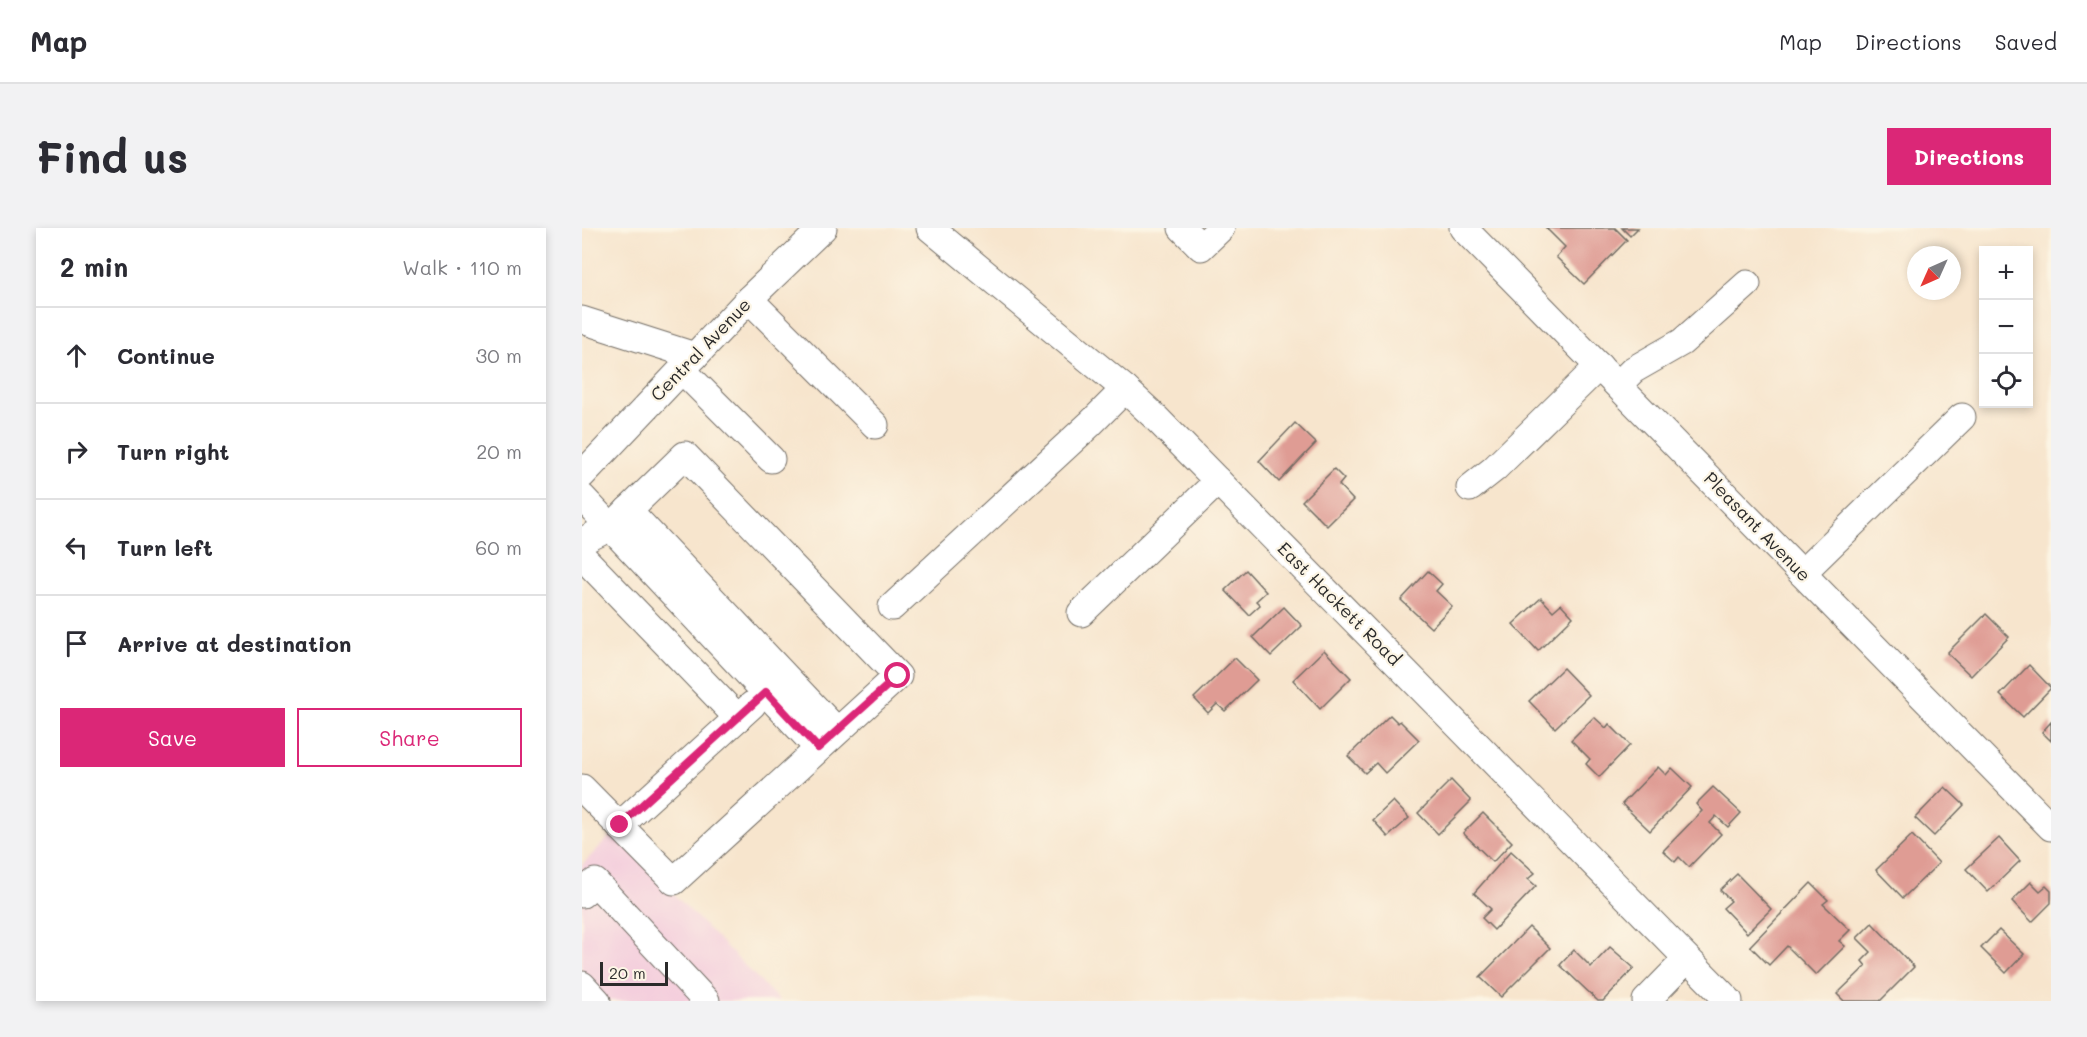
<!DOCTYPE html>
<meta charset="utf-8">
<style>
:root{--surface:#fff;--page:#f2f2f3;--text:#2b2b33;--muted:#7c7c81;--line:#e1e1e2;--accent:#db2777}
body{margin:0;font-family:Mali,sans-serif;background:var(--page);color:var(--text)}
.controls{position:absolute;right:18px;top:18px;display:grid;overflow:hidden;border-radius:0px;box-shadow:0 3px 9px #0003}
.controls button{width:54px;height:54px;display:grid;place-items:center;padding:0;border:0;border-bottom:2px solid var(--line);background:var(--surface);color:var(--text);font:30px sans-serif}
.compass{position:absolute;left:1325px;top:18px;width:54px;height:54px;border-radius:50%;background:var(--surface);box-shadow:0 3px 9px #0003;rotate:225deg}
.scale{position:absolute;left:18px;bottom:15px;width:68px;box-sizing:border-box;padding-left:6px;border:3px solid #2b2b2b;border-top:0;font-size:16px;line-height:21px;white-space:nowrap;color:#2b2b2b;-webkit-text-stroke:4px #fcf5e5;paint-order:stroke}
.stop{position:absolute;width:18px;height:18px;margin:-14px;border:4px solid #db2777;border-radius:50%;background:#fff}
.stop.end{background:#db2777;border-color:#fff;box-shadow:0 2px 6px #0008}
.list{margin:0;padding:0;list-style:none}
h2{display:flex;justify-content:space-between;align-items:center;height:78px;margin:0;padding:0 24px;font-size:26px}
h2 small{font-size:20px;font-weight:400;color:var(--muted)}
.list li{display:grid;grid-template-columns:39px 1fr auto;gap:18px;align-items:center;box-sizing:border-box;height:96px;padding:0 24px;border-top:2px solid var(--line)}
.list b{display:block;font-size:22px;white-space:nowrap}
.list em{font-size:20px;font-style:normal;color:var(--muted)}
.actions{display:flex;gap:12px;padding:18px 24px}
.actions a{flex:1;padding:14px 0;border:2px solid var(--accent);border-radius:0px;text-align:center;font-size:21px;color:var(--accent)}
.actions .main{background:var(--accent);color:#fff}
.icon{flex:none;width:33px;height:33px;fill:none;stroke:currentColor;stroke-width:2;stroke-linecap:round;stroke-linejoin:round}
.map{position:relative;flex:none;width:1469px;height:773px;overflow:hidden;border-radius:0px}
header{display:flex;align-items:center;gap:36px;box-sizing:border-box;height:84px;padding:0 30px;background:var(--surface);border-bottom:2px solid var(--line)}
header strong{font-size:28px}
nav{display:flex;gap:33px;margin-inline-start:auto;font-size:21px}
.intro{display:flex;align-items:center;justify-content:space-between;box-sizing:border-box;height:144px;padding:0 36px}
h1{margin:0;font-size:42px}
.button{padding:15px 27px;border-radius:0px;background:var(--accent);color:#fff;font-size:21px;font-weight:700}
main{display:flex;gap:36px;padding:0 36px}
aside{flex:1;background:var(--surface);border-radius:0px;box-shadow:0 3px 9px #0003}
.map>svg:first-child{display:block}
.built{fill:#f4cfdd}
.building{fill:#df9c94}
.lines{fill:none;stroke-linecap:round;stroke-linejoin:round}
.minor-casing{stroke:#726c64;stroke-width:29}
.minor{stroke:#fff;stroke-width:27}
.route{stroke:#db2777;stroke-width:8}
.labels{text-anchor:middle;stroke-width:4.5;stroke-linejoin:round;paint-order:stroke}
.street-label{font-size:18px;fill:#2b2b2b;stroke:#fcf5e5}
</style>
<header>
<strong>Map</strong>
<nav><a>Map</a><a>Directions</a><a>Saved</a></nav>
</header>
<div class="intro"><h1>Find us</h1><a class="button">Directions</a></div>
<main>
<aside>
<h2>2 min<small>Walk · 110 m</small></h2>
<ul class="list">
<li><svg class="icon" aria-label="ahead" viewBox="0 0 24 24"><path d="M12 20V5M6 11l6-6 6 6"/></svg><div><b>Continue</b></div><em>30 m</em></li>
<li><svg class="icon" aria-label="right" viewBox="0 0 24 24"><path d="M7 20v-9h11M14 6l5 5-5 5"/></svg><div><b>Turn right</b></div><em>20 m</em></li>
<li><svg class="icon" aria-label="left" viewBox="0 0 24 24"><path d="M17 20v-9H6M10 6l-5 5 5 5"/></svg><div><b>Turn left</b></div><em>60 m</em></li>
<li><svg class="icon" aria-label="arrive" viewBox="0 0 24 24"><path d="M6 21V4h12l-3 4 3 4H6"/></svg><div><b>Arrive at destination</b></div></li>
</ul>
<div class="actions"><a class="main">Save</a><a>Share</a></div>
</aside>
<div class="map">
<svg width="1469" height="773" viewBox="0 0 1469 773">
<rect width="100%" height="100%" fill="#fcf5e5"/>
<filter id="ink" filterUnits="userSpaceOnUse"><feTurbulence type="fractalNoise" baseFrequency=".0167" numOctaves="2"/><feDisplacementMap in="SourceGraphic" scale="12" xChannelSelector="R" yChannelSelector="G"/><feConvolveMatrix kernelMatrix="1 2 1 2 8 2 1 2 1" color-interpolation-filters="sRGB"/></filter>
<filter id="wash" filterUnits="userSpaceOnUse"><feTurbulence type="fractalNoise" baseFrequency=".008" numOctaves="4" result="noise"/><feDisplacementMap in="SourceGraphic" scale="24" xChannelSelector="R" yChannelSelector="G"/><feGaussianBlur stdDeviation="1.35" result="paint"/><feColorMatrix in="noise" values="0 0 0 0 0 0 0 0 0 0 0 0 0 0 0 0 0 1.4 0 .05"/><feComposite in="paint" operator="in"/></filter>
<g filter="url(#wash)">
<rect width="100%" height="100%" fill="#f7e5cd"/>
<polygon class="built" points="31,605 198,773 0,773 0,637"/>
<g id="blocks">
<g class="building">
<polygon points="964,0 1033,0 1045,12 1002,56 974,29 983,19"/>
<polygon points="1040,0 1056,0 1048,8"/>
<polygon points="713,195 734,215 697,254 677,233"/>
<polygon points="752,241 762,251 757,257 771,272 745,298 720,273"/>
<polygon points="664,342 684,364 674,373 678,377 667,387 643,362"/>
<polygon points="846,343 860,356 854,363 870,378 849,400 819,372"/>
<polygon points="959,370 971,383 979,376 991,389 956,423 931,396"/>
<polygon points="702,379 720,398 689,428 671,409"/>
<polygon points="1404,386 1427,409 1389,448 1365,425"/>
<polygon points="742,422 769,450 738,481 711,452"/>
<polygon points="653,430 675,452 643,483 635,476 626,485 612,470"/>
<polygon points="1447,437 1469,460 1441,489 1418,467"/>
<polygon points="981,440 1007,467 973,500 947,473"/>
<polygon points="808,487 816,495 818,493 837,512 803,545 794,535 783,545 766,528"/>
<polygon points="1012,489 1024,500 1027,496 1048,517 1017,549 1004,536 1008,531 989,512"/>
<polygon points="1469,494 1469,513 1460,504"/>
<polygon points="1076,539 1084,547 1090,540 1110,559 1068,603 1040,576"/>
<polygon points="869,552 889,573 856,606 836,585"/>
<polygon points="1131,559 1159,585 1146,599 1134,588 1128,595 1139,606 1107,639 1097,629 1093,634 1081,623 1120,583 1114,576"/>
<polygon points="1363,559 1382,577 1352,608 1333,590"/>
<polygon points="811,573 827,590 806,609 791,592"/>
<polygon points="901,585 930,614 911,634 881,605"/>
<polygon points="1330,607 1357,635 1321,670 1294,642"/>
<polygon points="1417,610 1438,633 1406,664 1384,641"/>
<polygon points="929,623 953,645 946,651 954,658 912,702 900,690 909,681 892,665"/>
<polygon points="1155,646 1189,681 1165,705 1141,680 1149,673 1138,662"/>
<polygon points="1449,654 1458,663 1464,658 1469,663 1469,675 1450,694 1430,673"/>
<polygon points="1229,655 1246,672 1241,676 1268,702 1257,713 1263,718 1234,747 1205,718 1187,737 1168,718"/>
<polygon points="1290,695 1332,739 1298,773 1262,773 1255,766 1284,738 1280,733 1289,724 1275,710"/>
<polygon points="947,699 968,720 919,769 898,749"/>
<polygon points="1417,702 1442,726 1424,745 1399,720"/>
<polygon points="1028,719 1052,740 1021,773 1016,773 978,737 992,722 1009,739"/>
</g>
</g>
</g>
<g filter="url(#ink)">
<use href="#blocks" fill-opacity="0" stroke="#726c64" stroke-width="1.5"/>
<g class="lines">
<defs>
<g id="minor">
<polyline points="348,0 543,161 571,187 1147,773"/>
<polyline points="600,0 619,19 639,0"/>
<polyline points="881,0 1469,599"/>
<polyline points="167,71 293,197"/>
<polyline points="0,92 113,128"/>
<polyline points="100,142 189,231"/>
<polyline points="1036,157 1051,142 1100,114 1165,56"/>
<polyline points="0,247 167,71 241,0"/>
<polyline points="888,260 912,241 1017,138"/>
<polyline points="0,269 236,520"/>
<polyline points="46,282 255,503"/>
<polyline points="0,313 29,299 103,227 316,448 92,653 0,560"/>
<polyline points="0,328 156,490"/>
<polyline points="1220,345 1380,189"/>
<polyline points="310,379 508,196 543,161"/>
<polyline points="499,385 636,253"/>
<polyline points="37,598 170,477"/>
<polyline points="0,666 13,654 124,773"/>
<polyline points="0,757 15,773"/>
<polyline points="1064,773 1105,731"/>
</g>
</defs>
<use href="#minor" class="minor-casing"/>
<use href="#minor" class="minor"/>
</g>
</g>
<g class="lines" filter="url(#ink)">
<polyline class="route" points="38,597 184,464 236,520 316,448"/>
</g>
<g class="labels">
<g class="street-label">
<text transform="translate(119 122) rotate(-46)" y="6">Central Avenue</text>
<text transform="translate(1175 299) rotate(46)" y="6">Pleasant Avenue</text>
<text transform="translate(757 376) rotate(45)" y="6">East Hackett Road</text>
</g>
</g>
</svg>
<div class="controls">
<button>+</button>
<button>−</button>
<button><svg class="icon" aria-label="locate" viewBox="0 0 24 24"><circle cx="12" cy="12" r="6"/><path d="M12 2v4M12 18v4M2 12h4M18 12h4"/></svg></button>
</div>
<svg class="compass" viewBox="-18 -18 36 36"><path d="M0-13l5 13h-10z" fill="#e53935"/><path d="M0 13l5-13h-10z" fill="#7c7c81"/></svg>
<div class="scale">20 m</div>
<div class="stop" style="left:316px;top:448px"></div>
<div class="stop end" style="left:38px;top:597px"></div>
</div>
</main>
